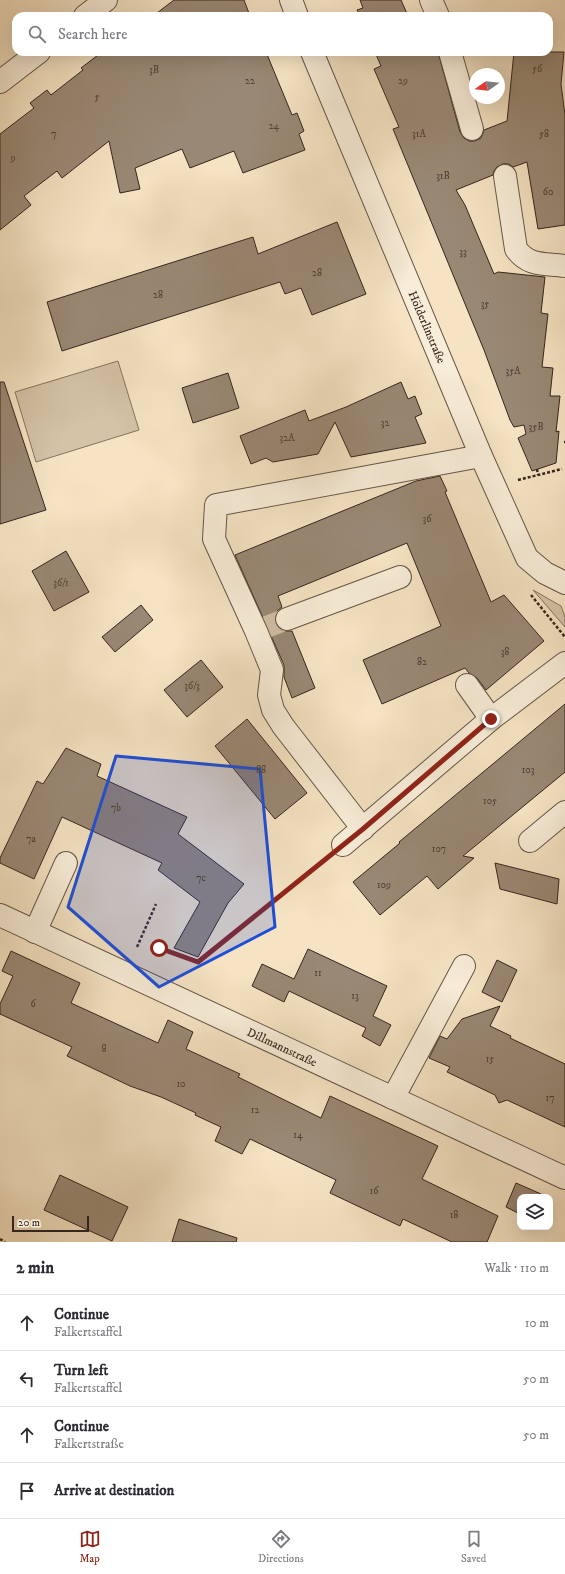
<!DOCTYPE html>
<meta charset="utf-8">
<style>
:root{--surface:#fff;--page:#f2f2f3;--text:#2b2b33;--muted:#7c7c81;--line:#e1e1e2;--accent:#8f2418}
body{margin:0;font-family:"IM FELL DW Pica",serif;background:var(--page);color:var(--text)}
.controls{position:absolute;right:12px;bottom:12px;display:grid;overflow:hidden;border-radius:8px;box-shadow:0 4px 16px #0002}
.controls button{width:36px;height:36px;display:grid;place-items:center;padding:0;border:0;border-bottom:1px solid var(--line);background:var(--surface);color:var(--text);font:20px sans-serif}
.compass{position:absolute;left:469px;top:68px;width:36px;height:36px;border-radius:50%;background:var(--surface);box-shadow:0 4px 16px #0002;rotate:256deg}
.scale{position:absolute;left:12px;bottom:10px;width:77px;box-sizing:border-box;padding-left:4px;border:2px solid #35261e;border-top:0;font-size:11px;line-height:14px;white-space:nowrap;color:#35261e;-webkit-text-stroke:3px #f8edd8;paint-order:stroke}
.stop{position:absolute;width:12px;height:12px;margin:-9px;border:3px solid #8f2418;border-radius:50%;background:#fff}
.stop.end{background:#8f2418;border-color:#fff;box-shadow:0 1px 4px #0008}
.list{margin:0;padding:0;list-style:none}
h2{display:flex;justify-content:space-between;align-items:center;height:52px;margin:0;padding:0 16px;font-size:17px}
h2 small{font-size:13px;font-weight:400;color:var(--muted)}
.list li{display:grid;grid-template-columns:26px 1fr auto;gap:12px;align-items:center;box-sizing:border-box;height:56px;padding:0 16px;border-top:1px solid var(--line)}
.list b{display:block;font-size:15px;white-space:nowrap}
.list p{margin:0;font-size:13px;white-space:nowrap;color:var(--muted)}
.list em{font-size:13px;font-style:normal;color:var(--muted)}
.icon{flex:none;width:22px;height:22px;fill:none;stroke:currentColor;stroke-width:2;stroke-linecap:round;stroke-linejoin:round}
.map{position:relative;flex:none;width:565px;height:1242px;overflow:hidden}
.search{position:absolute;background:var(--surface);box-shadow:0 4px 16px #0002;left:12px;right:12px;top:12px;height:44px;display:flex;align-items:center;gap:10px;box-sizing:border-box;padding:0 14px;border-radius:12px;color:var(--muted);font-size:15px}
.sheet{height:276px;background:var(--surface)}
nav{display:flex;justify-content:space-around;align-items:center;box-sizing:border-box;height:56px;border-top:1px solid var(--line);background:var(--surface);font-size:11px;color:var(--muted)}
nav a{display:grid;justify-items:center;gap:2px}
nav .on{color:var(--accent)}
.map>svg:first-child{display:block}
.green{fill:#d4c3a7;stroke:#847462}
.building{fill:#998874;stroke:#35261e}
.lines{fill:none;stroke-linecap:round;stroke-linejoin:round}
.minor-tunnel{stroke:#cfbda2;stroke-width:22;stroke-dasharray:22 11;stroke-linecap:butt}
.minor-casing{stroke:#655547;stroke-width:24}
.path{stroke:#35261e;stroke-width:2.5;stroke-dasharray:3 2;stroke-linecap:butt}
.minor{stroke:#f8edd8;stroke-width:22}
.route{stroke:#8f2418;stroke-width:5}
.marked{fill:#1d4ed8;fill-opacity:0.2;stroke:#1d4ed8;stroke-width:3;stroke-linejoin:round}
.labels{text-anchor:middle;stroke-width:4;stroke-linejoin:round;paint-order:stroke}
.number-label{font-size:10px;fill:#4e3e34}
.street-label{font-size:12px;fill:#35261e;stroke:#f8edd8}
</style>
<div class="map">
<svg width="565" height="1242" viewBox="0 0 565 1242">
<rect width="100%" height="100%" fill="#f5e3c3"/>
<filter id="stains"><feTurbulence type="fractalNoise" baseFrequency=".005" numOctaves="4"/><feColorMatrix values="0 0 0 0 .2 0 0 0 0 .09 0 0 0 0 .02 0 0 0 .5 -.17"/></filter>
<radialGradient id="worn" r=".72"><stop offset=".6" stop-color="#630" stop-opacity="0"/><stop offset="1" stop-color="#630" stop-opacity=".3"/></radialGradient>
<g class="green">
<polygon points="118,361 139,430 36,462 15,392"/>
<polygon points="533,590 561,606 565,617 565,627"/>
</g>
<g class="building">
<polygon points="174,0 244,0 250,16 153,16"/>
<polygon points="360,0 401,0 408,16 360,16 357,10 363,8"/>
<polygon points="102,52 266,52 292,115 297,113 304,131 299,134 305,150 243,173 234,151 190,168 182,149 135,168 140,189 120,193 109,141 62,178 57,171 24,196 31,205 0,230 0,134 34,108 30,103 47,90 51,95 83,70 81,68"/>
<polygon points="375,52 438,52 460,132 464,138 469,141 475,141 481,138 484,130 507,121 514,52 564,52 561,84 565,115 565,225 538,229 527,162 513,167 509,164 503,164 497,167 494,171 493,175 456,190 465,205 494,274 498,272 545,277 541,313 548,314 542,367 553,368 550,396 560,396 556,432 559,431 556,463 532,471 518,438 526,434 524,425 514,427 510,420 484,350 393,129 399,127 374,69 381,66"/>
<polygon points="337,222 366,294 312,315 301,288 285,294 280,282 62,351 47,302 253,237 258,254"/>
<polygon points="228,373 239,408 193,423 182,388"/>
<polygon points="0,382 4,382 46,510 0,524"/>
<polygon points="401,382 408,399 415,396 422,414 415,417 426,443 351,457 335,422 318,454 273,462 266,458 251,464 240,436 305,410 309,421 346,407"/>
<polygon points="440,476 447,491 445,492 491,602 504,595 544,641 486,690 477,678 469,673 465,668 382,704 363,660 441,626 407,543 278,596 282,607 277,611 275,617 275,624 279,629 285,631 292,631 315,688 292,698 284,677 284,665 235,555 416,481"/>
<polygon points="66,551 89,592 54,611 32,571"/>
<polygon points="141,605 153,620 115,652 102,637"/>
<polygon points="201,660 223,687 187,717 164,690"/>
<polygon points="565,704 565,772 463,856 474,858 438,889 427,876 380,915 353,882 400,843 399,842"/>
<polygon points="247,719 307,793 275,819 215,746"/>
<polygon points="66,748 101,764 97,776 187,817 178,834 244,884 228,903 198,957 174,948 200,902 158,870 162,863 62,817 34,879 0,863 0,858 37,781 43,784"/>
<polygon points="495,863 559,879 557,904 500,889"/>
<polygon points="308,949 387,986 373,1016 391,1025 380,1046 362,1036 366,1028 289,991 284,1002 252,986 262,964 294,979"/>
<polygon points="11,951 80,983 71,1003 158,1043 168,1020 193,1032 186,1049 240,1074 238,1077 321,1118 330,1096 438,1146 422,1179 498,1216 487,1242 452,1242 403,1219 400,1226 330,1193 336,1180 250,1139 242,1154 215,1141 221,1127 195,1115 196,1113 161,1097 130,1086 67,1056 72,1047 0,1014 0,1004 13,976 2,971"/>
<polygon points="497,960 517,970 502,1002 482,992"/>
<polygon points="500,1006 490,1026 511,1036 510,1038 565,1064 565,1127 507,1100 499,1103 495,1095 447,1072 450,1067 429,1058 440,1036 447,1039 462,1019"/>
<polygon points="60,1175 128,1207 112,1241 44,1210"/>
<polygon points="516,1183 541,1194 539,1197 520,1197 520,1214 506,1207"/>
<polygon points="179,1219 237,1238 236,1242 172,1242"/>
</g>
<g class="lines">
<polyline class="minor-tunnel" points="264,628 287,619"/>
<defs>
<g id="minor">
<polyline points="291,0 297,16"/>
<polyline points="431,0 438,16"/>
<polyline points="85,16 106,0"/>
<polyline points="312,52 481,456 527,558 545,573 565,583"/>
<polyline points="450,52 472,129"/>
<polyline points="0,82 39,52"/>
<path d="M505,176L516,249C529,267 545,263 565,266"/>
<polyline points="287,619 400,577"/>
<polyline points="467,685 491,719"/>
<polyline points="363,829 283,726 273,710 269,695 272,670 256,631 214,539 216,505 481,456"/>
<polyline points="530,841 565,812"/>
<polyline points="343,845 491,719 565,663"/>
<polyline points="0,915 565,1178"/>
<polyline points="35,932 66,863"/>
<polyline points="393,1098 464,966"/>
</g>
</defs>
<use href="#minor" class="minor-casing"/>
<g class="path">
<polyline points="564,442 565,442"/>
<polyline points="537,469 538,475"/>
<polyline points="518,480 562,469"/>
<polyline points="531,595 565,637"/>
<polyline points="137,947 156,904"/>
<polyline points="157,955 159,948 197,962 325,859"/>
<polyline points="0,1239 5,1242"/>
</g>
<use href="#minor" class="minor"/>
</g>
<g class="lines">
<polyline class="route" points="159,948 198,962 363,829 491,719"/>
</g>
<path class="marked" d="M116,756L260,769L275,927L159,987L68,907Z"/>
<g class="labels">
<g class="number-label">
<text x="537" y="72">56</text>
<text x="154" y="73">3B</text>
<text x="250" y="84">22</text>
<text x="403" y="84">29</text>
<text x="97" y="100">5</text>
<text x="274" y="129">24</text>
<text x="54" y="137">7</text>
<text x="419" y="137">31A</text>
<text x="544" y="137">58</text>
<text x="13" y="161">9</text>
<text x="443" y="179">31B</text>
<text x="548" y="195">60</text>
<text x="463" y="255">33</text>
<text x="317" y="276">28</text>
<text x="158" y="298">28</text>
<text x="485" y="307">35</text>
<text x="513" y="374">35A</text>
<text x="385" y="426">32</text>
<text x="536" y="430">35B</text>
<text x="287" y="441">32A</text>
<text x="427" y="522">36</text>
<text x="61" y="586">36/1</text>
<text x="505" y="655">38</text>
<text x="422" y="665">82</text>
<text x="192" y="689">36/3</text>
<text x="261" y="773">88</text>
<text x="528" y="773">103</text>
<text x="490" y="804">105</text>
<text x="116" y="811">7b</text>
<text x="31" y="842">7a</text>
<text x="439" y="852">107</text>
<text x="201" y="881">7c</text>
<text x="384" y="888">109</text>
<text x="318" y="976">11</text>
<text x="355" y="999">13</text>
<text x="33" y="1007">6</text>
<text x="104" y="1052">8</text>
<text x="490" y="1062">15</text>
<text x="181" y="1087">10</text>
<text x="550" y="1101">17</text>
<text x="255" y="1113">12</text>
<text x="298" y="1138">14</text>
<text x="374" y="1194">16</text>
<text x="454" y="1218">18</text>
</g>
<g class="street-label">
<text transform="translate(427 327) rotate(67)" y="4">Hölderlinstraße</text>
<text transform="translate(282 1047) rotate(25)" y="4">Dillmannstraße</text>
</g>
</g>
<rect width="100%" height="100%" filter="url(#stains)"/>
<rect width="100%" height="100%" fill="url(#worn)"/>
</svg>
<div class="controls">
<button><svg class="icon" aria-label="layers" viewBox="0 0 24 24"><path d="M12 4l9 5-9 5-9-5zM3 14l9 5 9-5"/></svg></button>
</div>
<svg class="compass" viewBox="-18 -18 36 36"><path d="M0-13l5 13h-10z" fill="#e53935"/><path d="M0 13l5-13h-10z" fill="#7c7c81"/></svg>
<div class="scale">20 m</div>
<div class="stop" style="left:159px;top:948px"></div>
<div class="stop end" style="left:491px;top:719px"></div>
<div class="search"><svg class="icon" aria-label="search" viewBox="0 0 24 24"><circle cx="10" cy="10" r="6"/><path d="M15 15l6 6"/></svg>Search here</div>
</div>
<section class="sheet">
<h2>2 min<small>Walk · 110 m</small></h2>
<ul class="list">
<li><svg class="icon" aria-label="ahead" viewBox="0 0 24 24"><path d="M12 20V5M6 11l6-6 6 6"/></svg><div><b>Continue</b><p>Falkertstaffel</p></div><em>10 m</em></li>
<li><svg class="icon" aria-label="left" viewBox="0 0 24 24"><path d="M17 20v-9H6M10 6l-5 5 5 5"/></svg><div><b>Turn left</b><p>Falkertstaffel</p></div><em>50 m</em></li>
<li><svg class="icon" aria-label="ahead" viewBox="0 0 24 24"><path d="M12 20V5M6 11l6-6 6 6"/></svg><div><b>Continue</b><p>Falkertstraße</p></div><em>50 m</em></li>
<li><svg class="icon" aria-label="arrive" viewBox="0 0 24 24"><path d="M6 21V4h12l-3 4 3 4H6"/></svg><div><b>Arrive at destination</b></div></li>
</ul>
</section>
<nav>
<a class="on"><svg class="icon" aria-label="map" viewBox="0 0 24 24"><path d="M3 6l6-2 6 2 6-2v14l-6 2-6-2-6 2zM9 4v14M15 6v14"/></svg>Map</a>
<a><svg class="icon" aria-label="directions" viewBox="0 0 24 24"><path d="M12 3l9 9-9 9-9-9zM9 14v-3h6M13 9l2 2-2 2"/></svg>Directions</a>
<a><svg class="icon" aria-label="saved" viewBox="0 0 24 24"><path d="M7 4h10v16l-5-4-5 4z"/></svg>Saved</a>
</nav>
